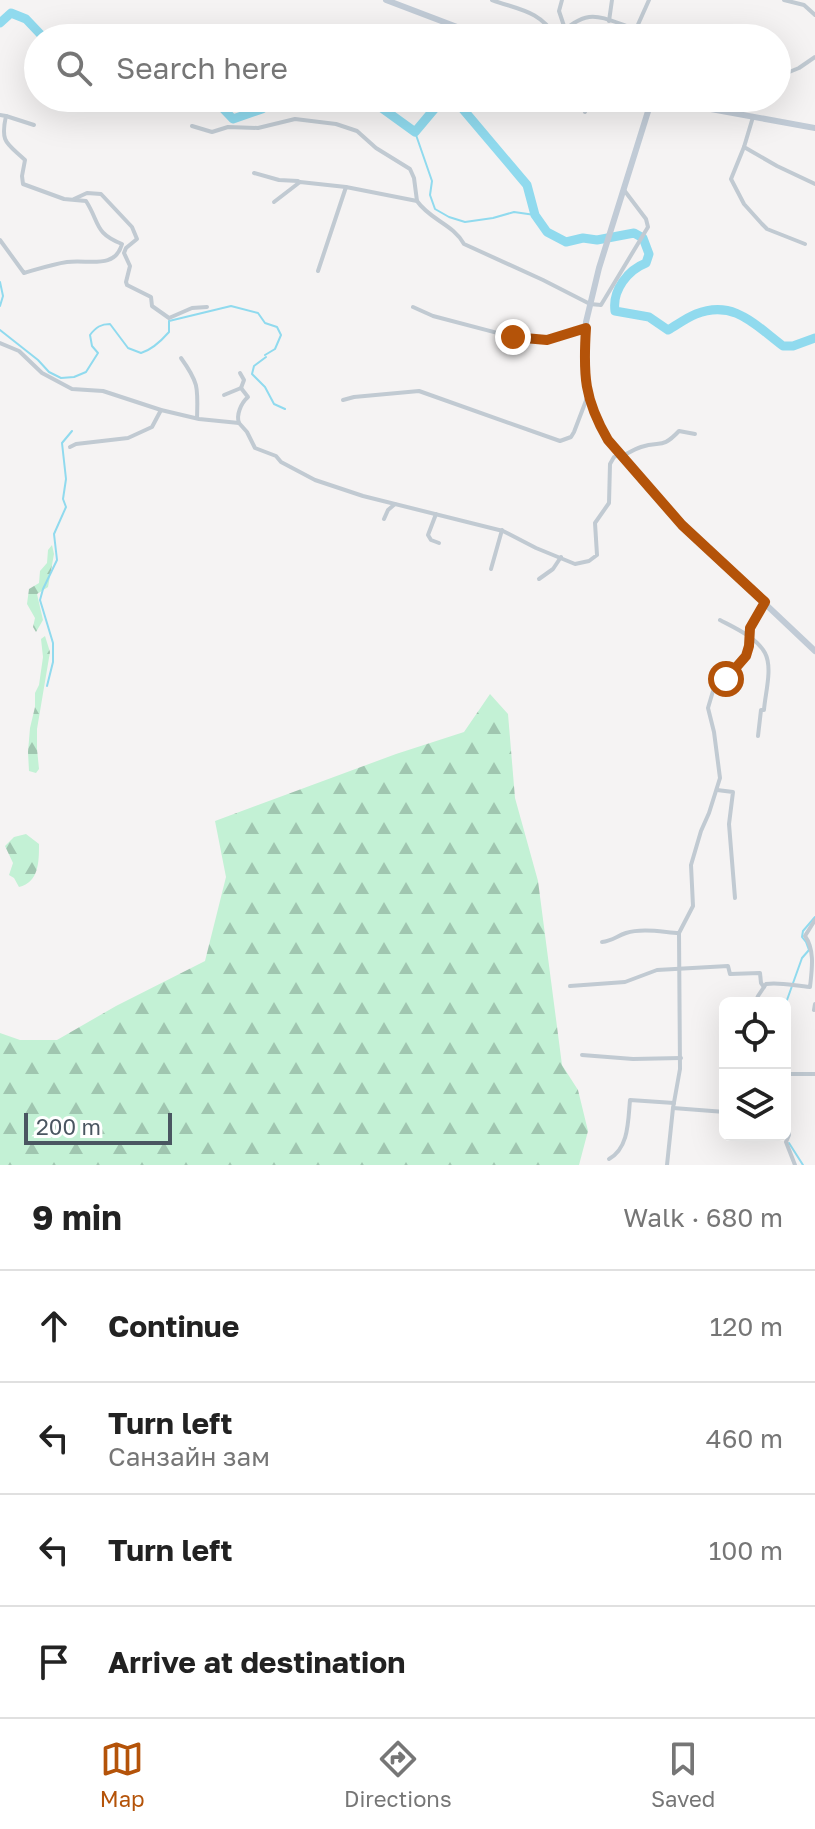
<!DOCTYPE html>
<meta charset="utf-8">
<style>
:root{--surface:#fff;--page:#f2f2f2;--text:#222;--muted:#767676;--line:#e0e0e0;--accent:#b45309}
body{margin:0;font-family:"Golos Text",sans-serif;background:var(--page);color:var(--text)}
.controls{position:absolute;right:24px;bottom:24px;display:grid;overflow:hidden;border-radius:12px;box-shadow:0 8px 32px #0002}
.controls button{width:72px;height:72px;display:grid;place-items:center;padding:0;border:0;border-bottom:2px solid var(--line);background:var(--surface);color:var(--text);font:40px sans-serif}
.scale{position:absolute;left:24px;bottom:20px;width:148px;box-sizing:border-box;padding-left:8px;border:4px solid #4a5661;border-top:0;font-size:22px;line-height:28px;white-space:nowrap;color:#4a5661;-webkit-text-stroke:6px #fff;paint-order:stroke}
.stop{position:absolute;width:24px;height:24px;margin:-18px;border:6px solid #b45309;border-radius:50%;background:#fff}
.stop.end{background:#b45309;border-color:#fff;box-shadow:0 2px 8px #0008}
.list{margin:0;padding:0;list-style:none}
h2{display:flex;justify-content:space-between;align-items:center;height:104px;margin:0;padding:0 32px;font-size:34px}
h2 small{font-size:26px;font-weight:400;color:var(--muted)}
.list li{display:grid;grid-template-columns:52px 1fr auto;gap:24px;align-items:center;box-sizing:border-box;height:112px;padding:0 32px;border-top:2px solid var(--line)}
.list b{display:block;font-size:30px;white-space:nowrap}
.list p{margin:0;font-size:26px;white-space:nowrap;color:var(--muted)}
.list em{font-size:26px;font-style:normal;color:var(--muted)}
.icon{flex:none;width:44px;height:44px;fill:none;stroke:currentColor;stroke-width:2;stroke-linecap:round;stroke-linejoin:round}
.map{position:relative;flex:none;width:815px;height:1165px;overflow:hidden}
.search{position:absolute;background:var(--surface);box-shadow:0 8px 32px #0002;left:24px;right:24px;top:24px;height:88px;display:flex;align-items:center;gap:20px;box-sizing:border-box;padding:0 28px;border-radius:44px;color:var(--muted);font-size:30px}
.sheet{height:552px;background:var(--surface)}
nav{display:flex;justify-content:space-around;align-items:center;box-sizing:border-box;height:112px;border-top:2px solid var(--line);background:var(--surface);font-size:22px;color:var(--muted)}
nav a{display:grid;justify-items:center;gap:4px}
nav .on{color:var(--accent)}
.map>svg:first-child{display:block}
.forest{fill:url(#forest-firs)}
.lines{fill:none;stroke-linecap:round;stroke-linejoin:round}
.stream{stroke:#90daee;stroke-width:2}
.river{stroke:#90daee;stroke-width:9}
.street{stroke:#c1cad2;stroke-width:4}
.secondary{stroke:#c1cbd6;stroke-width:6}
.route{stroke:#b45309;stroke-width:10}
</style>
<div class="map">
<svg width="815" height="1165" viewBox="0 0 815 1165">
<defs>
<pattern id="forest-firs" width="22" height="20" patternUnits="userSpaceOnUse" patternTransform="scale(2)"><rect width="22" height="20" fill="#c3f1d5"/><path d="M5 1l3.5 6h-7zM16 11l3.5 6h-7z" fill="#a0c6b0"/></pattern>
</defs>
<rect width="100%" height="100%" fill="#f5f3f3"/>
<g class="forest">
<polygon points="52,545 54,554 48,587 37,594 43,620 36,632 33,627 35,618 27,604 29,589 39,583 40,571 47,563 48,550"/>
<polygon points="45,636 50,652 37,729 37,749 39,769 36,773 29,771 28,752 30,728 35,707 35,693 39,685 43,657 41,639"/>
<polygon points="490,694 508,714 515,798 538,881 562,1065 578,1090 588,1131 579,1165 0,1165 0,1033 20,1040 57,1040 116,1006 205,961 226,877 215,821 396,754 464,732"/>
<path d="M26,834L39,844C39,862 39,882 19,887L14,878L9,875L13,863L5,846L14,837Z"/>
</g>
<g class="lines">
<g class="stream">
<polyline points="415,132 432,181 430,195 435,209 449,217 465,222 493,218 514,212 535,215"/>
<polyline points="0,282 3,296 0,306"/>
<path d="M0,330L38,360L49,372L61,378L74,377L86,372L98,353L92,346L90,335C96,327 101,324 110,324L128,348L141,353C151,350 162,340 169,332V321L231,306L258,313L265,323L277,327L281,335L275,349L265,355"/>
<polyline points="266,357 254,366 252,374 265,387 274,404 285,409"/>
<polyline points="47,686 53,662 53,643 40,600 43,589 57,560 54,534 66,507 63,499 66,479 62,443 72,431"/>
<polyline points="785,1033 788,1028 787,1000 802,958 809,950 806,942 802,937 803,931 815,917"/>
<polyline points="789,1143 803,1165"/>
</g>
<g class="river">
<polyline points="0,23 11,13 26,19 44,38"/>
<polyline points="213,98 233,119 262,109 278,98"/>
<path d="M368,98L415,132L436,107L456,101L527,185L535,215L547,232L566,242L583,238L597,240L634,233L643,238L649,254L646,263C628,270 612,290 615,311L649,317L668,330C677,325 686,318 696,314C734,299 755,325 783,346H793L815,338"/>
</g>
<g class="street">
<path d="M492,0C519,10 539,10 556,37"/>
<polyline points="562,0 559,11 565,29"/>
<polyline points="784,0 804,5 815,15"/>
<polyline points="609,21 612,0"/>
<polyline points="636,29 649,0"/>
<path d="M556,38C588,5 599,17 638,30L634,38"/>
<polyline points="707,38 711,26"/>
<polyline points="777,77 799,68 815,57"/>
<polyline points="580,98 585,112"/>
<path d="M0,115L6,116C0,143 7,143 25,160L22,176L23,184L64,199L86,201C100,223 94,233 122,244C115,270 88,259 67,262C53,264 38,269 24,273L0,240"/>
<polyline points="6,116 34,125"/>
<polyline points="753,117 744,147 777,166 815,184"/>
<polyline points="192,126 212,132 228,127 258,128 295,119 336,124 357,131 376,148 410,169 414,178 417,201"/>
<polyline points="744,147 731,179 744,204 762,224 767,229 805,244"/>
<polyline points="254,173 279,180 298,181"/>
<polyline points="74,199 87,193 101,194 132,227 137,239 126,248 124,253 130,266 126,282 127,285 151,297 152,306 169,318 192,308 207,307"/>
<polyline points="274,202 300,182 346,187"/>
<path d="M318,271L346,187L417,201C430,220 453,224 464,244L543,280L590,304L601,305L648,227L646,219L624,190"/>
<polyline points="413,307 433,316 513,337 536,340 547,340 586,328"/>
<polyline points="0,343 19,351 42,373 72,389 103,391 161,410 199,419 239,423 247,432 255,448 276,456 281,462 315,480 363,496 503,531 536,548 575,564 589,561 597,555 595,523 609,503 610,464 614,457 619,455"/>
<path d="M181,358C199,383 198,388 197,418"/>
<polyline points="240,373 244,380 241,388"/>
<path d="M224,395L241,388L248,397C241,403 236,415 239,423"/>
<polyline points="343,400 354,397 419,391 560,441 571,437 574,432 587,398"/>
<polyline points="70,447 76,444 128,438 152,427 161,410"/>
<path d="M622,456C628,453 635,449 641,447C661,440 661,450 679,431L695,434"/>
<polyline points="436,514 428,535 431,540 439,543"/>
<polyline points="384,519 388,510 395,504"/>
<polyline points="491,569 502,530"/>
<polyline points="539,579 553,569 561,557"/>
<path d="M720,620C735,628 756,637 765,653C773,668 765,694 764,710H761L758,736"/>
<polyline points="717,790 733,792 729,824 735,898"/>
<path d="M602,942C612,941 617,936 626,933C642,928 662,932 679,933"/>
<polyline points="570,986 625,982 657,970 728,966 730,974 760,973 761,983 764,987"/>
<path d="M755,1003L758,996L766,984C781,982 795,986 810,987C812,969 815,950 805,936L815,920"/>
<polyline points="814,1010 815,1004"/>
<polyline points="582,1055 633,1059 681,1058"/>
<polyline points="785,1083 788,1074 815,1074"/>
<polyline points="673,1108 725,1112"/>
<polyline points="785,1120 789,1135 786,1142 795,1165"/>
<path d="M609,1159C629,1148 628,1121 630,1100L674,1103"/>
<polyline points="667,1165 673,1108 680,1069 679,933 693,906 691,865 701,831 709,813 720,778 714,732 708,708 713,691 746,656 749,646 750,628 765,602"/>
</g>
<g class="secondary">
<polyline points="386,0 486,38"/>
<polygon points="649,99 654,100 653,105 648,104"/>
<polyline points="654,102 667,101 815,128"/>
<polyline points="650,105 599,268 586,322 584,357 587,395 599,425 619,455 682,525 815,651"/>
</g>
</g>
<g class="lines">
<path class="route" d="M513,337L547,340L586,328C583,375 584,399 608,440L682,525L765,602L750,628L749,646L746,656L726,679"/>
</g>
</svg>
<div class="controls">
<button><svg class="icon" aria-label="locate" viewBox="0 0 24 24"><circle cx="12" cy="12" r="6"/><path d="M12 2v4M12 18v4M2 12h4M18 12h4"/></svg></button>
<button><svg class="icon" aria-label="layers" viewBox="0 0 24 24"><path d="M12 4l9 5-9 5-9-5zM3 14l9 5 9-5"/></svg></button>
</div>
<div class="scale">200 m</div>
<div class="stop" style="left:726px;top:679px"></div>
<div class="stop end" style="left:513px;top:337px"></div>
<div class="search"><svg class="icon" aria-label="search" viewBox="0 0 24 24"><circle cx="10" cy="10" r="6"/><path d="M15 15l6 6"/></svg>Search here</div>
</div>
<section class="sheet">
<h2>9 min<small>Walk · 680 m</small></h2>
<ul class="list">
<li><svg class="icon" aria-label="ahead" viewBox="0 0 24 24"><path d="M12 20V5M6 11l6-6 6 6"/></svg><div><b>Continue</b></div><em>120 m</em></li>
<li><svg class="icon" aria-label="left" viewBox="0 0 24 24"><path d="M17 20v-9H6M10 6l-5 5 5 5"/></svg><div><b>Turn left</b><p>Санзайн зам</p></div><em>460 m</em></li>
<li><svg class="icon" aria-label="left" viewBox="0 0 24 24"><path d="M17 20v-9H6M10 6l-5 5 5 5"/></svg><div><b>Turn left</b></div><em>100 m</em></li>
<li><svg class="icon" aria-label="arrive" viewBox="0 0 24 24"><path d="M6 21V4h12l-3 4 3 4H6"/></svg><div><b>Arrive at destination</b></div></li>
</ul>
</section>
<nav>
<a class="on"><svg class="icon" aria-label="map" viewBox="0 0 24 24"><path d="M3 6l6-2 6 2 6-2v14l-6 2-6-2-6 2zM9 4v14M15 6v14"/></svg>Map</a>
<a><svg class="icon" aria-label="directions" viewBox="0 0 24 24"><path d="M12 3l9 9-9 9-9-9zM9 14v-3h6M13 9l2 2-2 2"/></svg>Directions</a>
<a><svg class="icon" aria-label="saved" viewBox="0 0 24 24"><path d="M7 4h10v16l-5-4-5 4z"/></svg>Saved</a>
</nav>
